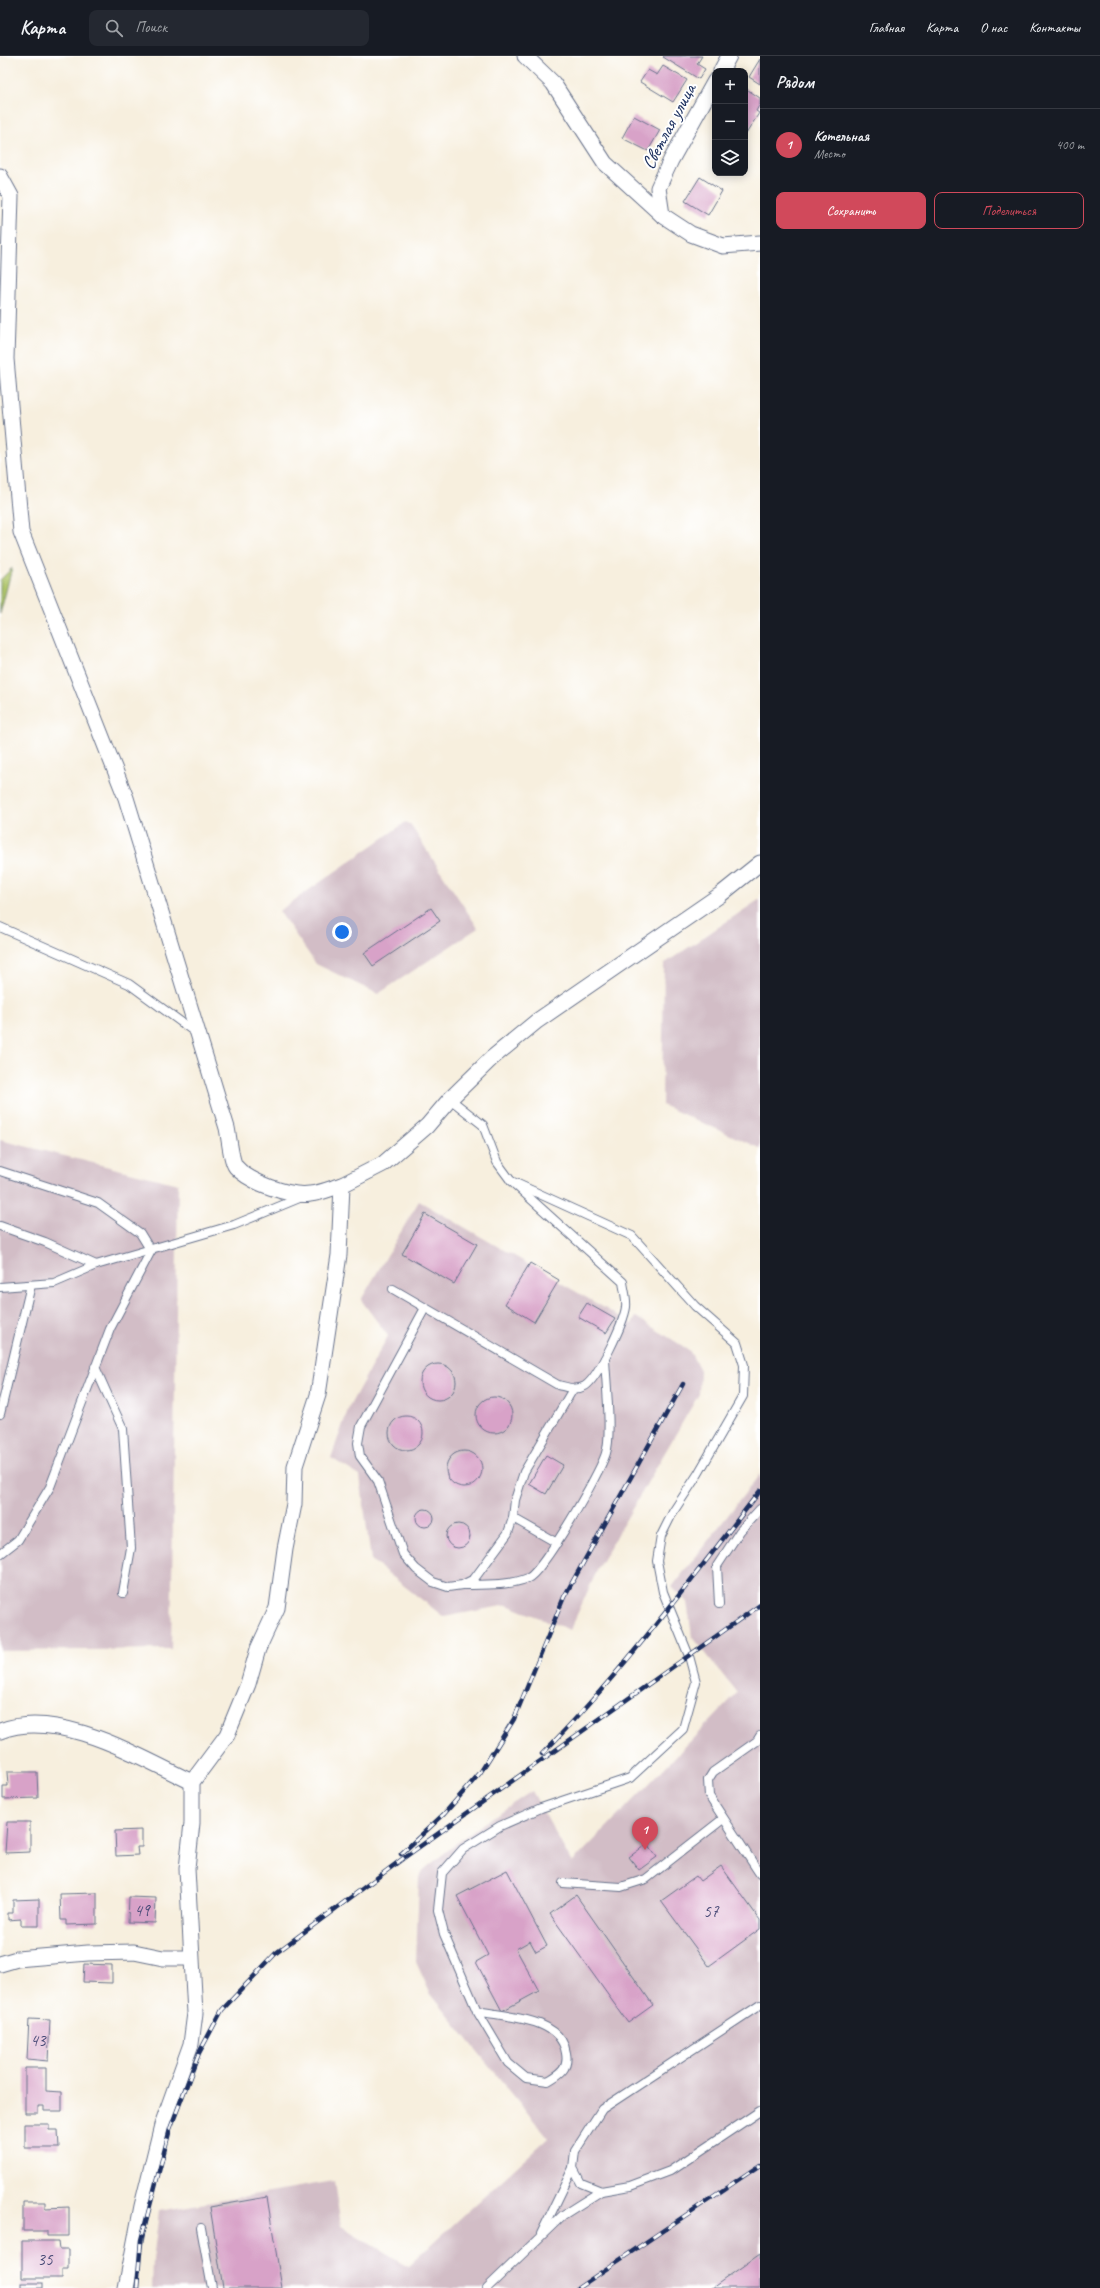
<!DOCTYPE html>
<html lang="ru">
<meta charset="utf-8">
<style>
:root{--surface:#171b24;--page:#242831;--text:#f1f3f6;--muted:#9ea1a6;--line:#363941;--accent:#d1495b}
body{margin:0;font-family:Caveat,sans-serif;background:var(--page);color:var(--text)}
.controls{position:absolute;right:12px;top:12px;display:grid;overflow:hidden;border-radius:8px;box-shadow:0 2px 10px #0003}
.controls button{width:36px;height:36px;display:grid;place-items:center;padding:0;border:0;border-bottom:1px solid var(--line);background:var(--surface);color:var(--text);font:20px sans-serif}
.you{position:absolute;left:342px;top:876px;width:14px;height:14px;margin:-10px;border:3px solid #fff;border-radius:50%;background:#1a73e8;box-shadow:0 0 0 6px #1a73e833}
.badge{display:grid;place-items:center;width:26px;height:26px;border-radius:50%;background:var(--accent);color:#fff;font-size:13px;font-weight:700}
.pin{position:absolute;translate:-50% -33px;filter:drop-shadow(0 1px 2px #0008)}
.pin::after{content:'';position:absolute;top:21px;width:14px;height:12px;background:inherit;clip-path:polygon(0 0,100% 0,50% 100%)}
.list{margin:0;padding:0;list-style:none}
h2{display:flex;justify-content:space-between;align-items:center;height:52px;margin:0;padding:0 16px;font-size:17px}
h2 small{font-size:13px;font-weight:400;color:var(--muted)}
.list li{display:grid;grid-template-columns:26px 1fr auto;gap:12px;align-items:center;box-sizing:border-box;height:72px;padding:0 16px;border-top:1px solid var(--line)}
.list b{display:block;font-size:15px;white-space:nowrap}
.list p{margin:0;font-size:13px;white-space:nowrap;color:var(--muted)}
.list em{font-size:13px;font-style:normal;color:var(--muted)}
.actions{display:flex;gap:8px;padding:12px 16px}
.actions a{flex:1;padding:9px 0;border:1px solid var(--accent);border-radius:8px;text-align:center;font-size:14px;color:var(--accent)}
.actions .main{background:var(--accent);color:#fff}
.icon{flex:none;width:22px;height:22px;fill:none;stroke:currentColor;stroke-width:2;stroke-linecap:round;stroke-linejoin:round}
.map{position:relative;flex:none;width:760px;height:2232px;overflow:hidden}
header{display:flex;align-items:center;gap:24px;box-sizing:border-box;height:56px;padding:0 20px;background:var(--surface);border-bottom:1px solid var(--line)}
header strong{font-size:19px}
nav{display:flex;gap:22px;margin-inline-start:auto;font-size:14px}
.search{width:280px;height:36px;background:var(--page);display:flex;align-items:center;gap:10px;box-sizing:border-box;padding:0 14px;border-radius:8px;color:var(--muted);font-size:15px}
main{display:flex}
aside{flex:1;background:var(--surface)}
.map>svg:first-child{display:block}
.industrial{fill:#d2bdc6}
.green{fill:#afc56a;stroke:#657a64}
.building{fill:#d8a2c8}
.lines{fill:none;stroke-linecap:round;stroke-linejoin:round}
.lane-casing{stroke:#68728b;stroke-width:10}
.street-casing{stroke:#68728b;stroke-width:17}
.lane{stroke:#fff;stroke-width:8}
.street{stroke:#fff;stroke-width:15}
.rail-casing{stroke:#1b2f5e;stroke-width:4.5}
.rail{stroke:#fff;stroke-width:3;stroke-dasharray:9;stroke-linecap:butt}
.labels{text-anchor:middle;stroke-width:4;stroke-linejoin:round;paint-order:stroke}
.number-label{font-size:17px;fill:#4a4c78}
.street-label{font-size:19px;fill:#1b2f5e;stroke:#fff}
</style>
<header>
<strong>Карта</strong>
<div class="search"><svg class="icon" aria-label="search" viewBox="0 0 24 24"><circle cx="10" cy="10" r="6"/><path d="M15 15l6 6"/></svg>Поиск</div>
<nav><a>Главная</a><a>Карта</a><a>О нас</a><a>Контакты</a></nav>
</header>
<main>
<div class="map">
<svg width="760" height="2232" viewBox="0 0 760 2232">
<rect width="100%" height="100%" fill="#fff"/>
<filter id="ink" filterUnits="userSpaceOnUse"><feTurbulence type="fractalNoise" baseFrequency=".025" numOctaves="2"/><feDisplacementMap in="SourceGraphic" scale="8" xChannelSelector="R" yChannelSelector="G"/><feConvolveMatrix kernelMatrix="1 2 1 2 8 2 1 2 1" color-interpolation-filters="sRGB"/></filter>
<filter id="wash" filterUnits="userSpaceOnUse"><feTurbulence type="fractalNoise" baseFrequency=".012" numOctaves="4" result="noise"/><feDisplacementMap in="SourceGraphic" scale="16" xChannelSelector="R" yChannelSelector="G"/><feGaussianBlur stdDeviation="0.9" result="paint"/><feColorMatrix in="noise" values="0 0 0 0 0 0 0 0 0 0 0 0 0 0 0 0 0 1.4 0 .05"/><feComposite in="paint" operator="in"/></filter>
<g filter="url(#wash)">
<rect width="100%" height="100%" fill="#f7efde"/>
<g class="industrial">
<polygon points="406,766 411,770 478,872 378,938 316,908 279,855"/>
<polygon points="760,843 760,1092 662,1049 664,908"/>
<polygon points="0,1084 178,1128 171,1593 0,1595"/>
<polygon points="419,1145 632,1268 636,1261 689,1294 700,1314 699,1338 600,1508 570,1574 507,1549 444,1561 371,1504 360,1420 331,1402 349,1351 388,1280 361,1244"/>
<polygon points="760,1418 760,2232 152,2232 153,2205 159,2155 334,2125 341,2170 408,2210 548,2082 430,1937 416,1906 419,1822 421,1816 472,1775 532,1735 572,1807 737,1637 692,1580 687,1546 672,1531"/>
</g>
<polygon class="green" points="12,512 0,558 0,524"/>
<g id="blocks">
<g class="building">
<polygon points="664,0 702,0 697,8 705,13 699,23 663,1"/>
<polygon points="760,3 760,28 749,21"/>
<polygon points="663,10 687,24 673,46 640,26 648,14 657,19"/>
<polygon points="745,32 760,42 760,48 756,55 759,57 746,78"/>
<polygon points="634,60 660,74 648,95 622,82"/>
<polygon points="700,121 722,135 708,159 685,145"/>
<polygon points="431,852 440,865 373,910 364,897"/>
<polygon points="425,1158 477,1188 454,1228 402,1198"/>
<polygon points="530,1207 559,1224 534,1266 505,1248"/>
<polygon points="587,1247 615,1263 606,1277 578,1261"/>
<circle cx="438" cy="1326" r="18"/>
<circle cx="494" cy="1359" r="18"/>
<circle cx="406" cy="1377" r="17"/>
<circle cx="464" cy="1413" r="18"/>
<polygon points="546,1399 563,1409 546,1438 529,1428"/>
<circle cx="425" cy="1462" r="9"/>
<circle cx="458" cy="1480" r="12"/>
<polygon points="7,1716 37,1716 38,1742 3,1743 3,1730 8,1730"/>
<polygon points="7,1766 30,1766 30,1796 5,1797"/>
<polygon points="142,1774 142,1791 137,1791 138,1799 116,1800 115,1775"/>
<polygon points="647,1788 657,1801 639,1814 629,1801"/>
<polygon points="721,1810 760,1864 760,1873 709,1910 661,1845 696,1820 700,1825"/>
<polygon points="507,1814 547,1890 536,1896 530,1885 516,1893 539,1935 502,1955 476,1906 488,1899 457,1840"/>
<polygon points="97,1837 97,1868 66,1869 66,1864 61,1864 60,1838"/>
<polygon points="576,1839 653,1949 628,1967 550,1858"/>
<polygon points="129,1841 156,1842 155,1867 128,1866"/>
<polygon points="39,1843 39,1870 21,1870 21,1863 8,1864 8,1857 13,1857 13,1844"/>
<polygon points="84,1908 112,1909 112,1927 83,1926"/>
<polygon points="29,1963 50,1964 48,2005 27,2003"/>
<polygon points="25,2012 46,2012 46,2035 62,2036 62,2055 44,2055 44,2050 38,2050 38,2057 25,2057"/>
<polygon points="25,2068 49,2068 49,2074 58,2074 59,2092 25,2092"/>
<polygon points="267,2141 282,2232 223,2232 210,2151"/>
<polygon points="23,2146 45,2146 45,2152 69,2151 69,2180 47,2180 47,2175 23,2175"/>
<polygon points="22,2185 58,2185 59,2193 68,2193 68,2213 62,2213 62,2222 22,2222"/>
<polygon points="760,2198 760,2232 712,2232"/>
<rect x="21" y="2227" width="22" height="5"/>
</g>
</g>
</g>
<g filter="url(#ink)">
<use href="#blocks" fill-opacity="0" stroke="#68728b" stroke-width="1"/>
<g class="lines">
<defs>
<g id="lane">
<polyline points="0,871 129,928 196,977"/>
<polyline points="0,1115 98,1147 140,1177 151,1195"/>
<polyline points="0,1170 45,1186 96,1209"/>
<polyline points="0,1231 54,1227 96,1209 234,1169 302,1141"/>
<path d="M393,1233L558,1329C567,1331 576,1335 585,1330C598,1322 624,1266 626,1251C627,1243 624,1234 623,1226L511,1125L497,1106L483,1069L450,1043"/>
<polyline points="425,1252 361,1370 358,1387 360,1400 378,1425 403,1498 416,1513 433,1526 448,1531 462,1529 474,1523 508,1477 513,1462 515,1444 524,1416 573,1333"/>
<polyline points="95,1311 123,1373 131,1492 123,1537"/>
<polyline points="0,1358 31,1229"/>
<polyline points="513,1462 557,1487"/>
<polyline points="0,1498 18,1484 50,1431 110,1273 151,1195"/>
<path d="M465,1529C486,1528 509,1530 528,1522C543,1516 601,1415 606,1397C612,1378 606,1326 605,1303"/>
<polyline points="719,1548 717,1510 740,1475 760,1453"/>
<polyline points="760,1680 757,1685 713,1716 708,1724 709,1740 760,1818"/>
<polyline points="563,1827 621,1831 646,1823 723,1763"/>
<polyline points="760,1949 602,2053 575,2095 573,2112 581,2127 601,2135 630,2130 670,2115 760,2055"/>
<path d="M477,1955C505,1961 561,1961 566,1997C569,2013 560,2018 548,2025L526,2022L508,2007L477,1955L444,1878L438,1854L442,1817L463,1793L500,1770L541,1752L630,1722L683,1673L696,1626L689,1600L663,1536L657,1505L661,1480L673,1456L698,1418L743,1340L744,1309L737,1287L695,1250L632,1180L511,1125"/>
<polyline points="201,2172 212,2232"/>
<polyline points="541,2178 573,2112"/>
<polyline points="487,2232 563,2159 601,2135"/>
</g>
<g id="street">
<polyline points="525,0 553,27 605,107 662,159 691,178 723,190 760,187"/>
<polyline points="721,15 729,0"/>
<path d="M0,120L11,140L6,303L21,476L126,742L227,1072C229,1081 231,1105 236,1111C249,1126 290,1141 310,1138C321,1137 332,1132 342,1129"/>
<polyline points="662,159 658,132 671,104 715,25"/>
<path d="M0,1675C59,1652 139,1701 192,1726"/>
<polyline points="0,1908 17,1903 88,1897 134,1896 163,1902 191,1902"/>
<polyline points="126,2232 142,2150 162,2069 191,1988 195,1957 187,1813 192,1767 192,1726 227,1679 248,1628 258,1593 277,1552 285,1493 294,1448 295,1410 318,1339 339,1199 342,1129 383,1108 427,1070 450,1043 492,1002 537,965 720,839 760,807"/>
</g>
</defs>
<use href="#lane" class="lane-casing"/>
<use href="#street" class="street-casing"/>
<use href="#lane" class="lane"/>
<use href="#street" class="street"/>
<defs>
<g id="rail">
<path d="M542,1698C622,1617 690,1525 760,1435"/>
<polyline points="401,1798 444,1758 480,1717 514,1663 564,1541 683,1328"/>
<polyline points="137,2232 141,2184 170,2073 199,1997 222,1954 276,1897 405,1801 760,1549"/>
<polyline points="578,2232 760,2109"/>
</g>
</defs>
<use href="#rail" class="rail-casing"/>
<use href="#rail" class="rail"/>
</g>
</g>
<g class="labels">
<g class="number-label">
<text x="142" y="1860">49</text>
<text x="711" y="1861">57</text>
<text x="38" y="1990">43</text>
<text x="45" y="2209">35</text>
</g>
<g class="street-label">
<text transform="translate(668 70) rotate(-62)" y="7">Светлая улица</text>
</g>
</g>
</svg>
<div class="controls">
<button>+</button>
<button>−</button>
<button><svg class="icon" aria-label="layers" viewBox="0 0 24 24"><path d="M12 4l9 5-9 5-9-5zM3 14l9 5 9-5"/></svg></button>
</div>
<div class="you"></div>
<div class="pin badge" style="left:645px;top:1794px">1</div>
</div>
<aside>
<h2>Рядом<small></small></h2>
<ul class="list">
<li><span class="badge">1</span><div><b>Котельная</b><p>Место</p></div><em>400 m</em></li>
</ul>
<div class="actions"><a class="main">Сохранить</a><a>Поделиться</a></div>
</aside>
</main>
